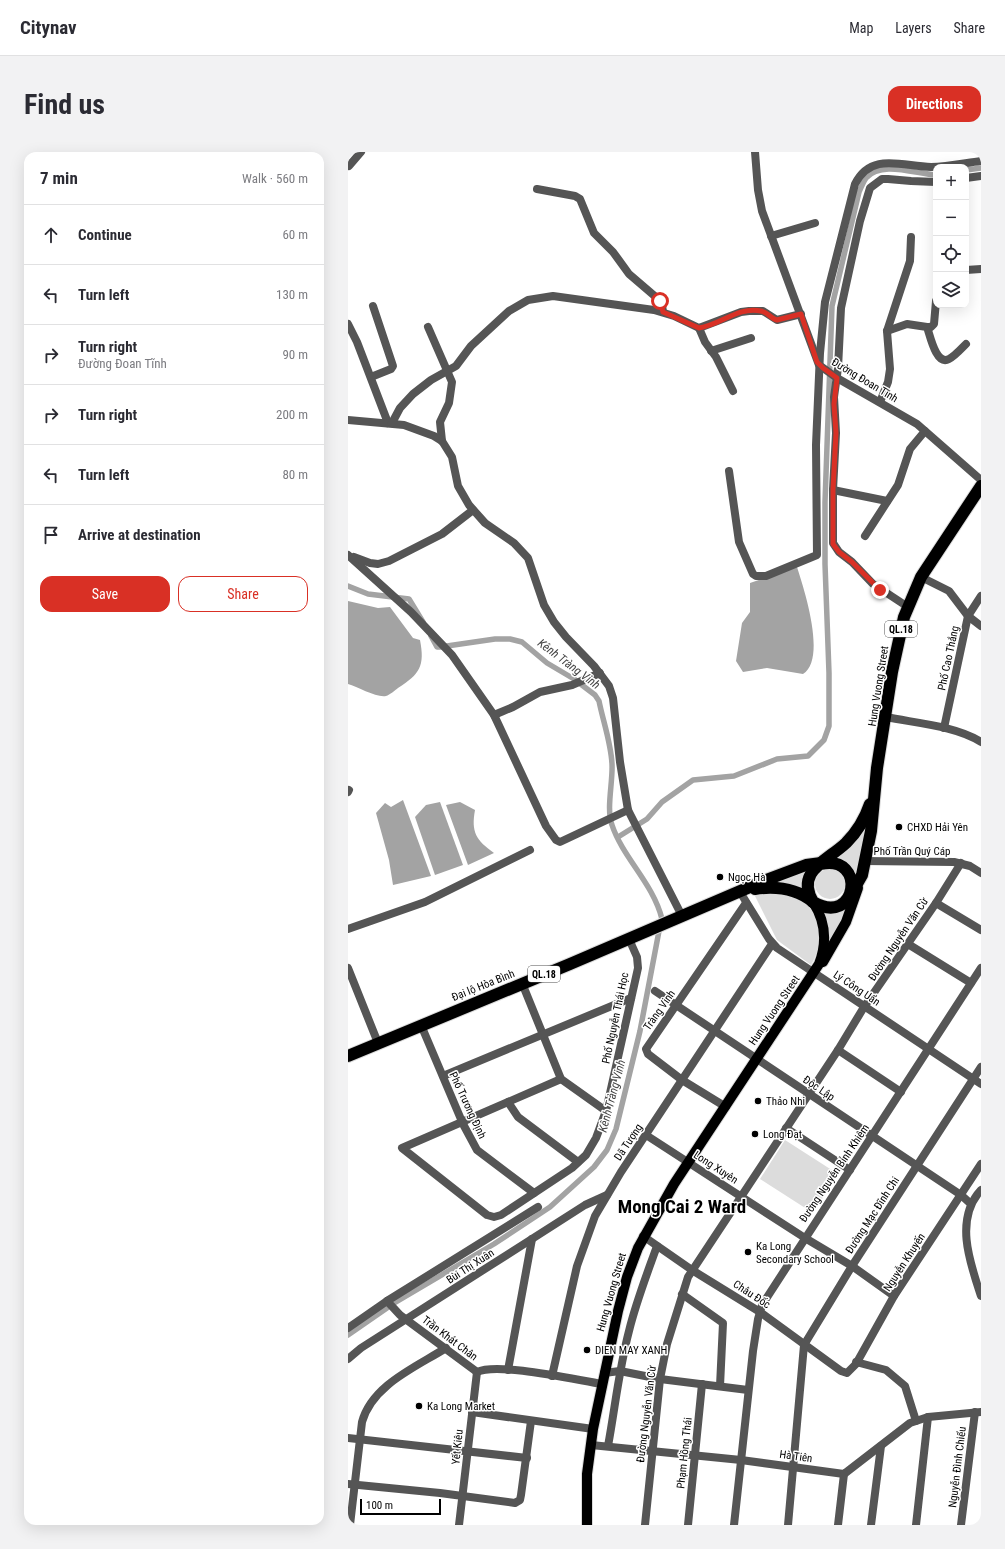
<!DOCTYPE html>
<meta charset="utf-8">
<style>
:root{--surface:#fff;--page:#f2f2f3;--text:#2b2b33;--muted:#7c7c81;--line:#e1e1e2;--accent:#d93025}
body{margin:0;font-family:"Roboto Condensed",sans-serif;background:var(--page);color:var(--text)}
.controls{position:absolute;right:12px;top:12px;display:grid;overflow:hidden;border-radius:8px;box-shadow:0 4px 16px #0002}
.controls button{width:36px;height:36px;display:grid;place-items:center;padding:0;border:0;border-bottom:1px solid var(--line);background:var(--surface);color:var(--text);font:20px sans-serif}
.scale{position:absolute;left:12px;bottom:10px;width:81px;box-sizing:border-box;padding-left:4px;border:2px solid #000;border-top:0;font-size:11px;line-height:14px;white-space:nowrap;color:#000;-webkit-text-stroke:3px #fff;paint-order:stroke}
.stop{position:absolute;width:12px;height:12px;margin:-9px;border:3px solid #d93025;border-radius:50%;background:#fff}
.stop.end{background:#d93025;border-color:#fff;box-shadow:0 1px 4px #0008}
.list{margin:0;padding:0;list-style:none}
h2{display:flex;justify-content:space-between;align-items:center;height:52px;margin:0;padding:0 16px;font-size:17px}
h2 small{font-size:13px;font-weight:400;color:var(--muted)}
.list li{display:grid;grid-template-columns:26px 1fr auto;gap:12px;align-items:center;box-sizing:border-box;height:60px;padding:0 16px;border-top:1px solid var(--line)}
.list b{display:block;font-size:15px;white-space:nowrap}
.list p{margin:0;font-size:13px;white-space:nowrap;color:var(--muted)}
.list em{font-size:13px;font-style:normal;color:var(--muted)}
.actions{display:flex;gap:8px;padding:12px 16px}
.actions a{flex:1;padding:9px 0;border:1px solid var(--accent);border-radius:12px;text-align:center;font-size:14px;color:var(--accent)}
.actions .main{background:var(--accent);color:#fff}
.icon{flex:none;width:22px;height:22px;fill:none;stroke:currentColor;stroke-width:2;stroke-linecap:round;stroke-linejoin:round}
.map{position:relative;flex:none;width:633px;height:1373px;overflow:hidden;border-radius:12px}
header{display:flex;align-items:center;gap:24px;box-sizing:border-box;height:56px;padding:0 20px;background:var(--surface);border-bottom:1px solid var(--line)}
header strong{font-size:19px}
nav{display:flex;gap:22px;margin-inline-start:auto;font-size:14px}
.intro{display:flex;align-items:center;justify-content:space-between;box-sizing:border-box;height:96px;padding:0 24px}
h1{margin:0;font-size:28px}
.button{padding:10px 18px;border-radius:12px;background:var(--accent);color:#fff;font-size:14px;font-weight:700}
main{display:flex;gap:24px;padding:0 24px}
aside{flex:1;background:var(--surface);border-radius:12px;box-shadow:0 4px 16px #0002}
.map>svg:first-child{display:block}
.green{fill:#dcdcdc}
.water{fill:#a3a3a3}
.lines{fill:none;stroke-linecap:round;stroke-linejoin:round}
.canal{stroke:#a3a3a3;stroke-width:5.5}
.major-casing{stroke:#dbdbdb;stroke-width:12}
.highway-casing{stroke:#dbdbdb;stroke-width:14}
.minor{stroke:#555;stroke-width:8}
.major{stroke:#000;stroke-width:10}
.highway{stroke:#000;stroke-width:12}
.route{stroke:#d93025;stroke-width:5}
.poi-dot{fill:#000;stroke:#fff;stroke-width:1.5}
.labels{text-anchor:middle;stroke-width:3;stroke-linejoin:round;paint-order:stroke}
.shield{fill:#fff;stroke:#4c4c4c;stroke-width:1}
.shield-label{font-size:10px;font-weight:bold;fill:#000}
.street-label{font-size:11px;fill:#000;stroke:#fff}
.poi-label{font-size:11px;fill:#000;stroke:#fff;text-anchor:start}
.water-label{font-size:12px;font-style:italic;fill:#444;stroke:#fff}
.town-label{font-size:19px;font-weight:bold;fill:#000;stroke:#fff}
</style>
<header>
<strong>Citynav</strong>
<nav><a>Map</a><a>Layers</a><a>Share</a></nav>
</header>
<div class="intro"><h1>Find us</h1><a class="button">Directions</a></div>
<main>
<aside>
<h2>7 min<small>Walk · 560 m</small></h2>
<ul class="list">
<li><svg class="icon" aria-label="ahead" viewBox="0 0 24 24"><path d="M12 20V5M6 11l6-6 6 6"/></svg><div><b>Continue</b></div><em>60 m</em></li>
<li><svg class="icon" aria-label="left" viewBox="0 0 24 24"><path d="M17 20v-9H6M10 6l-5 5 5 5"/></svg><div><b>Turn left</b></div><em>130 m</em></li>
<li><svg class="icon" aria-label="right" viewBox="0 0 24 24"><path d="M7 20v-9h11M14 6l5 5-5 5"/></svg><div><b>Turn right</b><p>Đường Đoan Tĩnh</p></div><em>90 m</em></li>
<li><svg class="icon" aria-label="right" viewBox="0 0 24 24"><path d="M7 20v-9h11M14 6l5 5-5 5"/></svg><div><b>Turn right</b></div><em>200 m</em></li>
<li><svg class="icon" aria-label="left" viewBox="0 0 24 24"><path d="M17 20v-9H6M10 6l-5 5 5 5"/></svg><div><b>Turn left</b></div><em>80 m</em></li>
<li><svg class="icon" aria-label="arrive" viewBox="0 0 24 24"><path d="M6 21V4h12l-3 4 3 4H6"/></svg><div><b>Arrive at destination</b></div></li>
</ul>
<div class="actions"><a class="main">Save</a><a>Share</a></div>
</aside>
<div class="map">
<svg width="633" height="1373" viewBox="0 0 633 1373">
<rect width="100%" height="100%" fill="#fff"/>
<g class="green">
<polygon points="519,667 513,716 508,722 489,708 487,704"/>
<polygon points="461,716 457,739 420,731"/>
<circle cx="482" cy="732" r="15"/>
<path d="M425,740C433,741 443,742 450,746C474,760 477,790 463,813L429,788L406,742Z"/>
<polygon points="500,753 500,757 481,794 481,780 475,760"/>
<polygon points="437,988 490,1022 465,1061 412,1027"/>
</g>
<g class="water">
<path d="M449,415C456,437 479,507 455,522L419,516L395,520L388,509L394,471L402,460V431Z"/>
<path d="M0,449L30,456L42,455L65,486L72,488C77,514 72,522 50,536C47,538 42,543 38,544C29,546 10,535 0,532Z"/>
<polygon points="55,648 83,724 45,733 41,708 28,661 37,651 43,655"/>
<polygon points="92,650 115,713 87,723 67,665 78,653"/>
<path d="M112,650L127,658C123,680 128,688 146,701L120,713L98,653Z"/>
</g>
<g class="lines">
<g class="canal">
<polyline points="618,18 633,16"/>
<polyline points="0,434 20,442 61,447 75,470"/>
<path d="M83,484L89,495H92L147,487H162L174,490L199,511L226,527L247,543L251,549C255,569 263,591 264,612C265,630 258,657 264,673C275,706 305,731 314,767"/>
<path d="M270,685L299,667L314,650L345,628L386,624L429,607L460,604L476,588L481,574V521L477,412V350L484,154L511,40C513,36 515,30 518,26C533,8 568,22 588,23"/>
<polyline points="48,1150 146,1092 202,1055 246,1015 259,998 268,977 292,879 311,779"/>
<polyline points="0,1183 39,1156"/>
</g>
<defs>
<g id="major">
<polyline points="475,810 498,770 510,736"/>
<path d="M239,1373V1322L245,1277L270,1159L279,1125L290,1096L326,1032L471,812C479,791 478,770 465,750"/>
</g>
<g id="highway">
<path d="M473,712C519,702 510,776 465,750C447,719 479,709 498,691C509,680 517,667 522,652"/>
<path d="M407,737C428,734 448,736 465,750"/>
<polyline points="502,744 514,723 523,679 529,616 544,520 556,465 573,425 633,334"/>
<polyline points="0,904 222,812 418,728 458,713 481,710"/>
</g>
</defs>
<use href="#major" class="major-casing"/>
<use href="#highway" class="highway-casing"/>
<g class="minor">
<polyline points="407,0 410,38 414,59 471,213 489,226 569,272 633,328"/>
<polyline points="1,14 13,0"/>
<polyline points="618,26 633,24"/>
<polyline points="189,37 227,44 232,47 246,81 265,100 281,122 309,146 314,153 315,160"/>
<polyline points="423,84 467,71"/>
<polyline points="618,118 633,117"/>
<polyline points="0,172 9,190 40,271"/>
<polyline points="80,175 104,230 101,251 92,270 94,289"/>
<polyline points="579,175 583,175 586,172 588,149"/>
<polyline points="351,176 357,190 368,205 385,239"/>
<path d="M539,179L559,172L579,175C582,183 588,214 601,207C607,204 613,197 618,192"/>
<polyline points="363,199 403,186"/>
<polyline points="23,225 43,217 45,214 25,154"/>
<polyline points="532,250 540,230 542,217 539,179 562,109 563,85"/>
<polyline points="0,268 56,273 86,284 94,289 104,305 110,334 121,353 137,371 166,391 180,406 196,453 206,470 218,485 246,514 261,534 265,546 272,610 280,658 334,764"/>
<polyline points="44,271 52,256 65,242 83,228 108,214 123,194 161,159 180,148 205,144 306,158 326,164 351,176 393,160 401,159 415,159 429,168 453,162"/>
<path d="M381,319L391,390L405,422L408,424H418L469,403L468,293L472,201L477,150L507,32C523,0 553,14 583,15C600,15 617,11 633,9"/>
<polyline points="485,338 539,349"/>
<polyline points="517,384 550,333 562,297 577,279"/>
<polyline points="0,403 63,460 104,503 146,563 198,674 208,688 212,690 280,658"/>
<polyline points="6,405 22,411 30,412 41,409 94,382 125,358"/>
<polyline points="573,425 601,439 620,464 633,474"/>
<polyline points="560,455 525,432 504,410 491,400 485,391 485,338 488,281 486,245 490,216 493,156 512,69 522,36 534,27 540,27 563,29 588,30"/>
<polyline points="146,563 165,555 192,540 224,533 252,521"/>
<path d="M538,565C567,571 609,574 633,590"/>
<polyline points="596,576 620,464 633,444"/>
<polyline points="0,640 1,638"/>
<polyline points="517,709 606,710 622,714 633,721"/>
<polyline points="392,740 421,787 429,796 633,932"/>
<polyline points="588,751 633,778"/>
<polyline points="0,777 77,750 182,698"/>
<polyline points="560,792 623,831"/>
<polyline points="0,816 30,891"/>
<polyline points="174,831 213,927 258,959"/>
<polyline points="307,839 613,1043 623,1052"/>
<polyline points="73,873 115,972 129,998 186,1041"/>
<polyline points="490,898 553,940"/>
<polyline points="95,924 283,846"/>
<polyline points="213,927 54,996 139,1063 146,1065 153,1063 224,1016 238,1003 248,986 258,959 290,816 289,805 281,787"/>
<polyline points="160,950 170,965 230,1010"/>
<polyline points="378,955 334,928 300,902 298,897 398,751"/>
<polyline points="438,976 502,1018"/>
<polyline points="298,983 457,1086 504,1114 546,1144"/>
<path d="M633,1038C606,1067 622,1111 633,1144"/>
<polyline points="295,1084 344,1118 412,1160 493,1219 499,1221 508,1212 546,1144 633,1012"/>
<polyline points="334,1142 375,1171 372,1234"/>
<polyline points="39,1149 52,1163 129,1220"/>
<polyline points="0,1176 39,1149 190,1055"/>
<polyline points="0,1207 13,1196 237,1053 259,1043"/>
<polyline points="508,1210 538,1218 557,1234 568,1269"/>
<polyline points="160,1218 184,1087"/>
<path d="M129,1220C150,1210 228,1228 254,1232"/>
<polyline points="256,1221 272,1219 312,1227 400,1238"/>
<polyline points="204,1224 229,1114 247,1064 273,1020 424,792"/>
<polyline points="124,1260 245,1277"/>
<polyline points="0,1286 179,1306"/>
<polyline points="243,1293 393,1308 496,1322 562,1271 580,1265 633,1260"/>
<path d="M260,1294C267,1256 271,1217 281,1179C288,1150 299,1122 309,1094"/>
<polyline points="0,1332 92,1341 167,1351 172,1348 173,1343 183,1269"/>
<path d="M2,1373L14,1270C24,1233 68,1215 98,1196"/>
<polyline points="111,1373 129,1220"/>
<polyline points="297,1373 312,1227 319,1192 340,1125 490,898 516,855 588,751 613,711"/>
<polyline points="340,1373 354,1232"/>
<polyline points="386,1373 405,1199 410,1167 414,1153 633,816"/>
<polyline points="440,1373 456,1193 504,1114 633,915"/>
<polyline points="490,1373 496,1322"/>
<polyline points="523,1373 533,1294"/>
<polyline points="568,1373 580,1265"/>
<polyline points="613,1373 627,1260"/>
</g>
<use href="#major" class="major"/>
<use href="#highway" class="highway"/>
</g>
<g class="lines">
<path class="route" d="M312,149L315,160L351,176C373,173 390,154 413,159C420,160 423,167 429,168L453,162L469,210L475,216L489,226L486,252L488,281L485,338V392L491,400L504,410L532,438"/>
</g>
<g class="poi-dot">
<circle cx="551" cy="675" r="4"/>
<circle cx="372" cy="725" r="4"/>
<circle cx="410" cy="949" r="4"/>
<circle cx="407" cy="982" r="4"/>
<circle cx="400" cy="1100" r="4"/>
<circle cx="239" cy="1198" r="4"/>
<circle cx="71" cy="1254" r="4"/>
</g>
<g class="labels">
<g class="shield">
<rect x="537" y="469" width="32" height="16" rx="3"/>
<rect x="180" y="814" width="32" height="16" rx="3"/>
</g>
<g class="shield-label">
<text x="553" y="481">QL.18</text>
<text x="196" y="826">QL.18</text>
</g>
<g class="street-label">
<text transform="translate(517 228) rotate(31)" y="4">Đường Đoan Tĩnh</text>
<text transform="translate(600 506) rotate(-78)" y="4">Phố Cao Thắng</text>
<text transform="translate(530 534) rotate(-81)" y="4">Hung Vuong Street</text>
<text x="564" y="703">Phố Trần Quý Cáp</text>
<text transform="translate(550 787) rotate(-56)" y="4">Đường Nguyễn Văn Cừ</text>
<text transform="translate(135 833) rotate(-22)" y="4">Đại lộ Hòa Bình</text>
<text transform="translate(509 836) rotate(34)" y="4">Lý Công Uẩn</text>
<text transform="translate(311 858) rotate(-55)" y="4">Tràng Vinh</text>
<text transform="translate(426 858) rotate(-56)" y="4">Hung Vuong Street</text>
<text transform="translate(267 866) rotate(-78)" y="4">Phố Nguyễn Thái Học</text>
<text transform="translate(471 936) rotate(34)" y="4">Độc Lập</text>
<text transform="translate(120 953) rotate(65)" y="4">Phố Trương Định</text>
<text transform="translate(280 990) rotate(-56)" y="4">Dã Tượng</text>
<text transform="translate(368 1015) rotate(33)" y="4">Long Xuyên</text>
<text transform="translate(486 1021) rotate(-56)" y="4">Đường Nguyễn Bỉnh Khiêm</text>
<text transform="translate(524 1063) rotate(-57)" y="4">Đường Mạc Đĩnh Chi</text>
<text transform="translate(556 1110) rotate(-57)" y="4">Nguyễn Khuyến</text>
<text transform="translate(122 1114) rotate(-33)" y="4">Bùi Thị Xuân</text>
<text transform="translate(263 1140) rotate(-74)" y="4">Hung Vuong Street</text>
<text transform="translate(404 1142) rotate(33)" y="4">Châu Đốc</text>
<text transform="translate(102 1186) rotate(37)" y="4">Trần Khát Chân</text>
<text transform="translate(298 1262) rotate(-83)" y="4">Đường Nguyễn Văn Cừ</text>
<text transform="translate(109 1295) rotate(-84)" y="4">Yết Kiêu</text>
<text transform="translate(336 1301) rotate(-84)" y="4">Phạm Hồng Thái</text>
<text transform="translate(448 1304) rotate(8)" y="4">Hà Tiên</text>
<text transform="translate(609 1315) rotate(-83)" y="4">Nguyễn Đình Chiểu</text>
</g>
<g class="poi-label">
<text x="559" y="679">CHXD Hải Yên</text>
<text x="380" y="729">Ngọc Hà</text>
<text x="418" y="953">Thảo Nhi</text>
<text x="415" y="986">Long Đạt</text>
<text x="408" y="1098">Ka Long<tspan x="408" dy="13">Secondary School</tspan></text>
<text x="247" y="1202">DIEN MAY XANH</text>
<text x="79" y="1258">Ka Long Market</text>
</g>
<g class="water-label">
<text transform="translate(221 512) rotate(37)" y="4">Kênh Tràng Vinh</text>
<text transform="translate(264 944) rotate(-75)" y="4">Kênh Tràng Vinh</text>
</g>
<g class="town-label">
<text x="334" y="1061">Mong Cai 2 Ward</text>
</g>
</g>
</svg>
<div class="controls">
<button>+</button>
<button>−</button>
<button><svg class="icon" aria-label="locate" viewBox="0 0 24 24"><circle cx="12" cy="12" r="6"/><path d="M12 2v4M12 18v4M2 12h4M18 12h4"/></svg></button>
<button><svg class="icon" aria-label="layers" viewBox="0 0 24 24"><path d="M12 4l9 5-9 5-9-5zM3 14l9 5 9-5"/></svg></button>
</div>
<div class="scale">100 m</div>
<div class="stop" style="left:312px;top:149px"></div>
<div class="stop end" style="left:532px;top:438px"></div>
</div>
</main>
